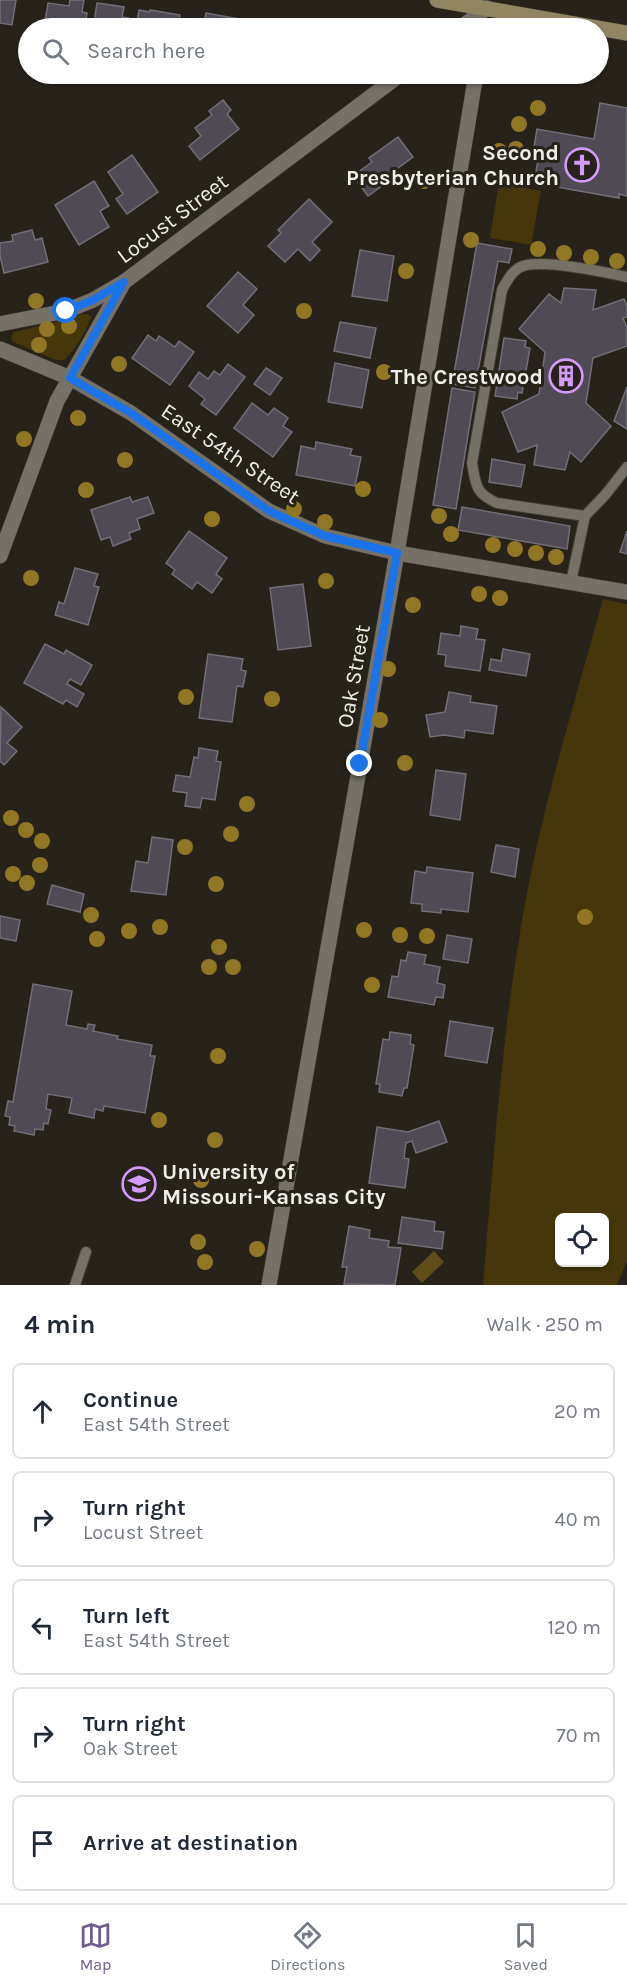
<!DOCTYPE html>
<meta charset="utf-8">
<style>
:root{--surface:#fff;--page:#f2f2f3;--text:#1f2937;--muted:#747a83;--line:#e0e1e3;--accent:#705d90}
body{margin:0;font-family:Karla,sans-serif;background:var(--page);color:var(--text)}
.controls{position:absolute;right:18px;bottom:18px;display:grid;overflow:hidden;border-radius:9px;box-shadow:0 2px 4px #0004}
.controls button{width:54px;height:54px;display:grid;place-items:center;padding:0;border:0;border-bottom:2px solid var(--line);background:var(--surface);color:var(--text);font:30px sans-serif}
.stop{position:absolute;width:18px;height:18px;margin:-14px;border:4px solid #1a73e8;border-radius:50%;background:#fff}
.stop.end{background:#1a73e8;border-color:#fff;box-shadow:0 2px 6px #0008}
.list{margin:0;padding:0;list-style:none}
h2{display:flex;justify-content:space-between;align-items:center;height:78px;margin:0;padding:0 24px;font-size:26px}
h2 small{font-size:20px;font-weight:400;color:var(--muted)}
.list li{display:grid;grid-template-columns:39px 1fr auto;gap:18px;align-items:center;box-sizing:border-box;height:96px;margin:0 12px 12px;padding:0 12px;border:2px solid var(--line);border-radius:9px}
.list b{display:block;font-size:22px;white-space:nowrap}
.list p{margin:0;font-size:20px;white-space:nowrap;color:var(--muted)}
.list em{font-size:20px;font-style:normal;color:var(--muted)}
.icon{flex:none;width:33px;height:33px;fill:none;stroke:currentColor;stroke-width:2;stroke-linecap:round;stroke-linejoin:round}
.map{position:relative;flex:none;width:627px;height:1285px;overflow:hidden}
.search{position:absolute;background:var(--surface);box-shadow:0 2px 4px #0004;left:18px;right:18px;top:18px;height:66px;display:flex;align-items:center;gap:15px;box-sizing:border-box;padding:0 21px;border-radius:33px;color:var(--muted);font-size:22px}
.sheet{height:618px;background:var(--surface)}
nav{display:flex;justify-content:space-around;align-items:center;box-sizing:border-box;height:84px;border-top:2px solid var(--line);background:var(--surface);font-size:16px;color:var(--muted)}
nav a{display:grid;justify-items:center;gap:3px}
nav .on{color:var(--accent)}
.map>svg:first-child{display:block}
.green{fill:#45370a;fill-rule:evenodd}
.water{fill:#604e18}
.building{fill:#504a55;stroke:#726d77;stroke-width:1.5}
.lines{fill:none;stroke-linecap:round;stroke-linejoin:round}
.service-casing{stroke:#423e37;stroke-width:12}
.minor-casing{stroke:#423e37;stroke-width:16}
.secondary-casing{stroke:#423e37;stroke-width:16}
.service{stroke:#757166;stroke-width:10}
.minor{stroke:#757166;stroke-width:15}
.secondary{stroke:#928562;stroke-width:15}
.tree{fill:#917724}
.route{stroke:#1a73e8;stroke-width:8}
.labels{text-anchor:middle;stroke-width:6;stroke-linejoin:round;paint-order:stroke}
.poi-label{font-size:22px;font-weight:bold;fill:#f1eee8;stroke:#27231a;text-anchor:end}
.street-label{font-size:22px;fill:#f1eee8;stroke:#27231a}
</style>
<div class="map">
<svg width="627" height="1285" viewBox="0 0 627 1285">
<rect width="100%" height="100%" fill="#27231a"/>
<g class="green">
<polygon points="499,183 541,191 531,245 490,238"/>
<path d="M82,314H88L91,317C86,332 75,350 64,360H56L13,342L11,337L14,332L53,323Z"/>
<path d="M603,599L627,604V1261L617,1285H483C494,1155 502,1026 526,898C545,797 576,698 603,599ZM560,1218H604V1262H560Z"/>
</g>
<polygon class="water" points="434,1251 444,1262 422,1283 412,1272"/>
<g class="building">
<polygon points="0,0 16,0 12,25 0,23"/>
<polygon points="70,0 84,0 82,12 87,13 85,26 77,25 76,28 44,28 48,3 69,6"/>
<polygon points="97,3 124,7 122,17 129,18 128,28 93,28"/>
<polygon points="139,10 150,12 150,10 180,15 177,28 136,28"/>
<polygon points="206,13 245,20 243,28 203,28"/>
<polygon points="223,100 231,110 227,114 239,129 200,160 189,146 201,136 195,128 212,115 209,111"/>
<polygon points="600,103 627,108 627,196 619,194 619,198 534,183 540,148 534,147 537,129 594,139"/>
<polygon points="398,137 413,157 383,179 386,183 368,196 353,176 372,162 369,158"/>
<polygon points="132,155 158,192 127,214 116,199 123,194 108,172"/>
<polygon points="94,181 109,206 100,211 109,227 79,245 55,205"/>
<polygon points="309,199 332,222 312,242 320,250 310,261 298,249 285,262 268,246 281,233 278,230"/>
<polygon points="32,230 35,240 42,238 48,262 4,273 0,256 0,243 13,241 12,235"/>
<polygon points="477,243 512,249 509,263 498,261 475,388 452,384"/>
<polygon points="360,250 394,256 387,301 352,296"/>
<polygon points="238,272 257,289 243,305 254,315 238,333 207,306"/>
<polygon points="564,288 596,290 593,310 624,299 627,306 627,317 623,318 627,328 627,346 593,358 586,403 611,426 581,462 570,452 565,470 534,465 537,445 518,452 502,412 539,394 545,352 519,329 549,294 561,303"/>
<polygon points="340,322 376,328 370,358 334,351"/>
<polygon points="148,335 156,341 159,336 175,347 179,341 194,352 170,385 132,358"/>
<polygon points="504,338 526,341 525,347 530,348 522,393 518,392 517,399 495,396"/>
<polygon points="335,363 369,370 362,408 328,402"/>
<polygon points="228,364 245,377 216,415 201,404 205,399 189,386 199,372 208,379 214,371 220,375"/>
<polygon points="266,368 282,378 270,395 254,384"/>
<polygon points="627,387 627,429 614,421"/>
<polygon points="452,388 475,392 456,509 433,505"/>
<polygon points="252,403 268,415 274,408 288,418 283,426 292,432 273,457 234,428"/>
<polygon points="316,442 352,449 350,455 361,457 355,486 296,475 301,446 315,449"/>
<polygon points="492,459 525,465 521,487 489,482"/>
<polygon points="130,497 132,502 148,497 154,513 137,519 140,529 129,533 131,539 113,546 110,537 101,540 91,510"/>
<polygon points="462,507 570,526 567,549 458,530"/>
<polygon points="189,531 227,558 216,574 222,579 212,593 197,582 192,589 172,574 175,570 166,563"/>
<polygon points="627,531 627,554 620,552"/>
<polygon points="75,568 98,574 94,586 99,587 88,625 55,615 59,602 64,604"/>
<polygon points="303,584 311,646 278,650 270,588"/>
<polygon points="461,626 478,629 476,639 485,640 480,671 445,666 446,655 438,654 441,633 460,636"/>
<polygon points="45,644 64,654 66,650 92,665 81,685 70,679 67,684 84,694 77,707 66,700 63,704 24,683"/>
<polygon points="503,649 530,654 526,676 489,670 491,659 501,661"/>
<polygon points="208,654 243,659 241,670 246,671 243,687 237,686 232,722 199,718"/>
<polygon points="449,692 471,696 470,702 497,706 493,734 465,730 464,738 444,735 430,737 426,715 445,712"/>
<polygon points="1,707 22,727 7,743 17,751 4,765 0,761"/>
<polygon points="199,748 218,751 216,761 221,762 215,800 202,798 200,808 185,806 187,793 173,791 176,775 190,777 194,757 198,758"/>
<polygon points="436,770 466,774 460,820 430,815"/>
<polygon points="152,837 173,840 166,895 131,891 136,861 148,863"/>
<polygon points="496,845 519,849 515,877 491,872"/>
<polygon points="427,867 473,873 468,912 441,909 441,913 422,911 422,904 411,903 415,871 426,873"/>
<polygon points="52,885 84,894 80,912 47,904"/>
<polygon points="0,916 20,920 16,941 0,938"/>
<polygon points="447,935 472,939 468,963 443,959"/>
<polygon points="408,952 426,955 424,964 440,967 437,983 445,985 443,998 436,997 434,1005 388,997 392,976 398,977 401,960 406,961"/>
<polygon points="33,984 72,991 66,1025 87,1029 88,1024 95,1025 93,1031 118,1036 117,1039 152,1045 150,1056 155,1056 145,1113 104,1106 103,1111 95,1109 94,1118 69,1113 72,1098 48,1094 46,1109 51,1110 48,1124 44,1123 43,1130 35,1129 34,1135 14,1131 15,1126 9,1125 10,1117 5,1116 8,1101 13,1102"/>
<polygon points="450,1021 493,1028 487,1063 445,1056"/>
<polygon points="390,1032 411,1035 410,1044 414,1045 407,1088 404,1088 402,1096 379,1092 380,1084 376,1084 383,1039 389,1040"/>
<polygon points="439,1121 447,1142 416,1153 412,1141 406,1143 404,1158 409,1159 405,1188 369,1183 377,1127 408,1132"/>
<polygon points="402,1217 435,1222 434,1231 444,1232 442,1249 398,1243"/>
<polygon points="349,1226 370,1230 369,1238 389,1241 388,1247 401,1248 395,1285 344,1284 347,1267 342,1267"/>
</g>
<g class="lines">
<defs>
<g id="service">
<path d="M585,516L497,503C475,493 476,485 472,463L502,290C507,281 512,270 523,266C544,259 604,272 627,277"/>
<polyline points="571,582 585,516 606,494 627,467"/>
<polyline points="75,1285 86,1252"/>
</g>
<g id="minor">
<polyline points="460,28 487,8"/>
<polyline points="0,324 66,311 93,300 124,282"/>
<polyline points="0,349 70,378 131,413 269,511 325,536 397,553 627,592"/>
<polyline points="0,556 57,401 124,282 401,74"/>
<polyline points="269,1285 397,553 476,74"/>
</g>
<polyline id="secondary" points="437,0 627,33"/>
</defs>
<use href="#service" class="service-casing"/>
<use href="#minor" class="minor-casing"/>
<use href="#secondary" class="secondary-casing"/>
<use href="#service" class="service"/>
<use href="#minor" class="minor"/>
<use href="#secondary" class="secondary"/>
</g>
<g class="tree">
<circle cx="538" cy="108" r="8"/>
<circle cx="519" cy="124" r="8"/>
<circle cx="516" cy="149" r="8"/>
<circle cx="499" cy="151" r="8"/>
<circle cx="424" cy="181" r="8"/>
<circle cx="471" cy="240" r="8"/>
<circle cx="538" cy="249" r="8"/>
<circle cx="564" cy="253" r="8"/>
<circle cx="591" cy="257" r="8"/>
<circle cx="617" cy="261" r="8"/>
<circle cx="406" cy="271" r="8"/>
<circle cx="36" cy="301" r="8"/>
<circle cx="304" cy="311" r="8"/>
<circle cx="69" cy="326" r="8"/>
<circle cx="47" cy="329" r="8"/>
<circle cx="39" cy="345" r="8"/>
<circle cx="119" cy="364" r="8"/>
<circle cx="384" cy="372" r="8"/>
<circle cx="78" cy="418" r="8"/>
<circle cx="24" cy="439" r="8"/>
<circle cx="125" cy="460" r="8"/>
<circle cx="363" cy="489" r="8"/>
<circle cx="86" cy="490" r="8"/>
<circle cx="294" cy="509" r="8"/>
<circle cx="439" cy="516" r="8"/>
<circle cx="212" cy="519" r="8"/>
<circle cx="325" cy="522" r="8"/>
<circle cx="451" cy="534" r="8"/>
<circle cx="493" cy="545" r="8"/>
<circle cx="515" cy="549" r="8"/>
<circle cx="536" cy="553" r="8"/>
<circle cx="556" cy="557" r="8"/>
<circle cx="31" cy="578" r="8"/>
<circle cx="326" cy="581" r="8"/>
<circle cx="479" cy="594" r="8"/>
<circle cx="500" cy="598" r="8"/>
<circle cx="413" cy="605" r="8"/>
<circle cx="388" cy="669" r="8"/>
<circle cx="186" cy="697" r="8"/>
<circle cx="272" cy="699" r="8"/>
<circle cx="380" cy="720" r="8"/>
<circle cx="405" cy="763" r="8"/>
<circle cx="247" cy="804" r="8"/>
<circle cx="11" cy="818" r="8"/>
<circle cx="26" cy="830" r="8"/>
<circle cx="231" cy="834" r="8"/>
<circle cx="42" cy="841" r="8"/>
<circle cx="185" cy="847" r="8"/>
<circle cx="40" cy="865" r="8"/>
<circle cx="13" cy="874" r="8"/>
<circle cx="27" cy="883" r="8"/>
<circle cx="216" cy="884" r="8"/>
<circle cx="91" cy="915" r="8"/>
<circle cx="585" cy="917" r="8"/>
<circle cx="160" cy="927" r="8"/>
<circle cx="364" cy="930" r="8"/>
<circle cx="129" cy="931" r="8"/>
<circle cx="400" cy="935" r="8"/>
<circle cx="427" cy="936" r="8"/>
<circle cx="97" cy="939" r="8"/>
<circle cx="219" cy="947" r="8"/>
<circle cx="209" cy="967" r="8"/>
<circle cx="233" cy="967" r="8"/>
<circle cx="372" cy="985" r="8"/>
<circle cx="218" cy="1056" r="8"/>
<circle cx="159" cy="1120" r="8"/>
<circle cx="215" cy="1140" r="8"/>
<circle cx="201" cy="1180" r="8"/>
<circle cx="198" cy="1242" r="8"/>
<circle cx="257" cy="1249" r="8"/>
<circle cx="205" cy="1262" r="8"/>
</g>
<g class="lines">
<polyline class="route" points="66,311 93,300 124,282 70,378 131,413 269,511 325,536 397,553 360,764"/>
</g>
<defs>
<symbol id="church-ring" viewBox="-11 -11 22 22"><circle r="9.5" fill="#27231a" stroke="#d39cfc" stroke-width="1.5"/><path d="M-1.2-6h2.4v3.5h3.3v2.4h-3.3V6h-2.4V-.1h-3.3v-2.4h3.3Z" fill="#d39cfc"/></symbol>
<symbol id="building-ring" viewBox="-11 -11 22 22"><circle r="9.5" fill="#27231a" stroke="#d39cfc" stroke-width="1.5"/><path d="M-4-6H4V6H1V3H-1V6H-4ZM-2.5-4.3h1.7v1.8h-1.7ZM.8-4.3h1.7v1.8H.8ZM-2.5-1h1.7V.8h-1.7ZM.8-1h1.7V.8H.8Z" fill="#d39cfc"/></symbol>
<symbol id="university-ring" viewBox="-11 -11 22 22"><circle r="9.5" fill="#27231a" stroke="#d39cfc" stroke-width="1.5"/><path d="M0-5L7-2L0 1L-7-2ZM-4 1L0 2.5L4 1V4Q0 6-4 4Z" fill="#d39cfc"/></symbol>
</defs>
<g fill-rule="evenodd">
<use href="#church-ring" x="563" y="146" width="38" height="38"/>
<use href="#building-ring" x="547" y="357" width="38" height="38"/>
<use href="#university-ring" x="120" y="1165" width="38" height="38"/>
</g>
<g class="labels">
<g class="poi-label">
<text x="559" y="160">Second<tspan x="559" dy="25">Presbyterian Church</tspan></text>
<text x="543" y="384">The Crestwood</text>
<text x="162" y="1179" text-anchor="start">University of<tspan x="162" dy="25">Missouri-Kansas City</tspan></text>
</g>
<g class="street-label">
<text transform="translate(172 218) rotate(-37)" y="8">Locust Street</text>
<text transform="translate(231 453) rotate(34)" y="8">East 54th Street</text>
<text transform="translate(353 676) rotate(-80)" y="8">Oak Street</text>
</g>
</g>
</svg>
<div class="controls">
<button><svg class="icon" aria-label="locate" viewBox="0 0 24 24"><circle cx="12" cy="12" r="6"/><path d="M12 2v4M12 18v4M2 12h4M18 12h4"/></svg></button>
</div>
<div class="stop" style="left:66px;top:311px"></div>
<div class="stop end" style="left:360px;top:764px"></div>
<div class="search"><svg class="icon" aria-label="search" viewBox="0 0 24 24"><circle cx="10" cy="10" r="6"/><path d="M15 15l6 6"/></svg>Search here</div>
</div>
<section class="sheet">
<h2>4 min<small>Walk · 250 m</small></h2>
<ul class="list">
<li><svg class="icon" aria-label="ahead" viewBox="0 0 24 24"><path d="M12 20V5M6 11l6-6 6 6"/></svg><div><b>Continue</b><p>East 54th Street</p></div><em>20 m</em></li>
<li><svg class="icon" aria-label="right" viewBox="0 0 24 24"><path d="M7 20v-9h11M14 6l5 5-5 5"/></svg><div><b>Turn right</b><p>Locust Street</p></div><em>40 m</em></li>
<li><svg class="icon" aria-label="left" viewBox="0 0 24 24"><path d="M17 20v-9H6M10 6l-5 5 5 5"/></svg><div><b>Turn left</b><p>East 54th Street</p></div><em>120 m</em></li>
<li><svg class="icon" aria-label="right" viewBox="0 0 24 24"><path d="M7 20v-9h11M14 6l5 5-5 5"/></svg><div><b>Turn right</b><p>Oak Street</p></div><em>70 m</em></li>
<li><svg class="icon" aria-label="arrive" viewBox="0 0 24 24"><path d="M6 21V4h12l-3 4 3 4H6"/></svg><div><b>Arrive at destination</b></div></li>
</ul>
</section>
<nav>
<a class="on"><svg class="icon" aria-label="map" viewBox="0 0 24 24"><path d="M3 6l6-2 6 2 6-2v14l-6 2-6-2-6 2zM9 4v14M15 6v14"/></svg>Map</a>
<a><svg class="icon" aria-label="directions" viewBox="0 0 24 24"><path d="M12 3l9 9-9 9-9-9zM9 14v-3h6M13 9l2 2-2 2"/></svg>Directions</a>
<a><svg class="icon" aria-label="saved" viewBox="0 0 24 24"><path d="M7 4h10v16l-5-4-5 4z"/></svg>Saved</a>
</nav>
